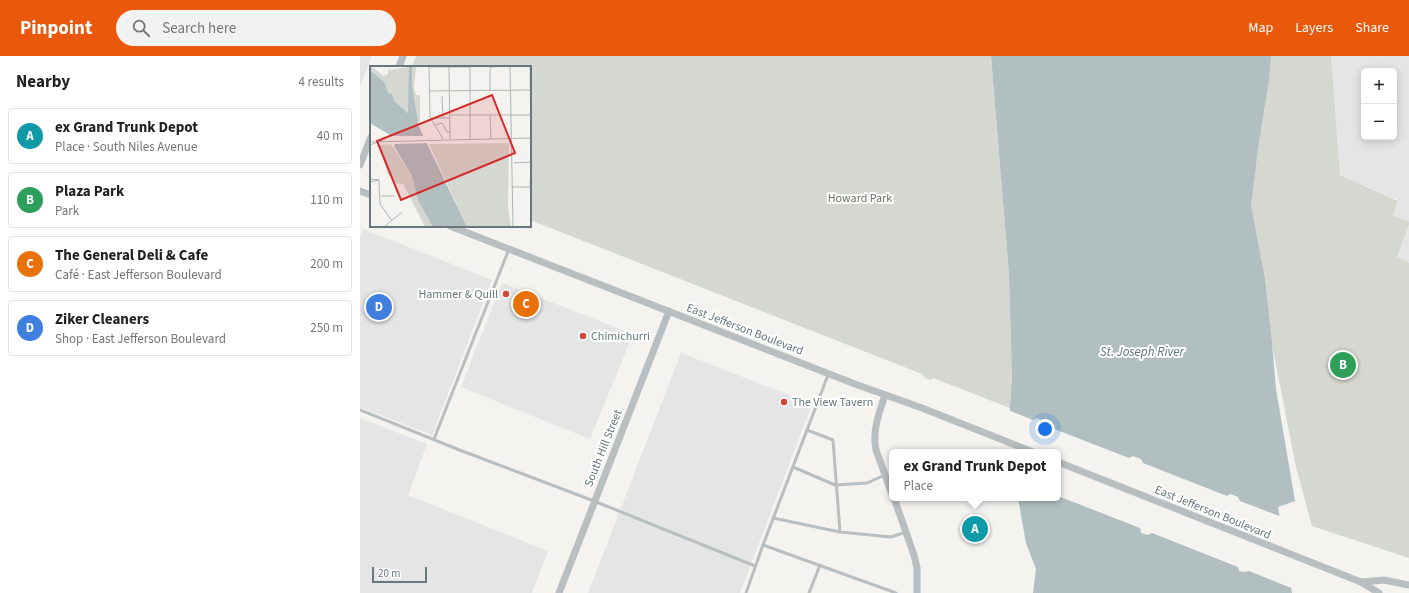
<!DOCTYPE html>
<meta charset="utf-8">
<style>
:root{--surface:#fff;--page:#f2f2f2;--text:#222;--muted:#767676;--line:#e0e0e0;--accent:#ea580c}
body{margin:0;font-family:"Source Sans 3",sans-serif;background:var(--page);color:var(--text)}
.controls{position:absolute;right:12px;top:12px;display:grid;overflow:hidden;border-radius:6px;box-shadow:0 2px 10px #0003}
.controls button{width:36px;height:36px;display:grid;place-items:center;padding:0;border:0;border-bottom:1px solid var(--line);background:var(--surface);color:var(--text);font:20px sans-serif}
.scale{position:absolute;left:12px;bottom:10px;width:55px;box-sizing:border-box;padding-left:4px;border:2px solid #66777e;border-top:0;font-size:11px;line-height:14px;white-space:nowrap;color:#66777e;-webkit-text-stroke:3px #fff;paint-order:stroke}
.you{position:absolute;left:685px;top:373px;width:14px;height:14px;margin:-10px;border:3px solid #fff;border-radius:50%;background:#1a73e8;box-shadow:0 0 0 6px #1a73e833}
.badge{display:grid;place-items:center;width:26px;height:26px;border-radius:50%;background:var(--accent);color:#fff;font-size:13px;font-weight:700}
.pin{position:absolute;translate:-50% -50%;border:2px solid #fff;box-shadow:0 1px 4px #0006}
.popup{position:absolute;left:529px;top:393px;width:172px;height:52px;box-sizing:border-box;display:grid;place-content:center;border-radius:6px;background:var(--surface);filter:drop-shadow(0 1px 3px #0005);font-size:13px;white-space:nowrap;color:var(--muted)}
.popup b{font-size:15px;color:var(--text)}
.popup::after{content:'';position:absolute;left:50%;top:100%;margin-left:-8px;border:8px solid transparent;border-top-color:var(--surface)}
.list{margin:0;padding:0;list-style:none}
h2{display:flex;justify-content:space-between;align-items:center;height:52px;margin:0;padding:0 16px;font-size:17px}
h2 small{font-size:13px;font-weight:400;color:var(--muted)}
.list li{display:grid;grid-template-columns:26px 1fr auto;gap:12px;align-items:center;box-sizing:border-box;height:56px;margin:0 8px 8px;padding:0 8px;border:1px solid var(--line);border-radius:6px}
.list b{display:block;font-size:15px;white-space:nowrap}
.list p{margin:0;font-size:13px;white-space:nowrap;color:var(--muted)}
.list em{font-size:13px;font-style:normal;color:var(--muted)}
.icon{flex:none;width:22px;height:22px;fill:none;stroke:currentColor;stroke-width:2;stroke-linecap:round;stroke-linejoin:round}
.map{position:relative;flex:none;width:1049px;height:537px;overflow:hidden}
header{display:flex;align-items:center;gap:24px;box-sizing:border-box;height:56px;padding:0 20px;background:var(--accent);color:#fff}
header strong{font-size:19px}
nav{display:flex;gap:22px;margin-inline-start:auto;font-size:14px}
.search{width:280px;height:36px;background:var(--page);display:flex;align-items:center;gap:10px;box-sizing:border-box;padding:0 14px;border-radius:22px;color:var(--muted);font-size:15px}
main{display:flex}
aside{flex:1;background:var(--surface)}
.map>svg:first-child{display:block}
.built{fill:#e4e5e4;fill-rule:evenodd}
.green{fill:#d4d8d0}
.water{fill:#b1bfc1}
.pier{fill:#f4f3f0}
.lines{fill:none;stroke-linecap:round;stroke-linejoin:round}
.service{stroke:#b9bec0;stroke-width:3}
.tertiary{stroke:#b9bec0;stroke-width:7}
.poi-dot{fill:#cd4637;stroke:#fff;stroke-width:1.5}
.labels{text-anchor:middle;stroke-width:4;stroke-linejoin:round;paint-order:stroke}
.park-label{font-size:12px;fill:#6a7664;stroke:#fff}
.poi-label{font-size:12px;fill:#66777e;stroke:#fff;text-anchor:start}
.street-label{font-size:12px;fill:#66777e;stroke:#fff}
.water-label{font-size:13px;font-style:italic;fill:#62787b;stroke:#fff}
.inset-road{fill:none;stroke:#aeb6b8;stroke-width:1}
.view{fill:#d62828;fill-opacity:0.15;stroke:#d62828;stroke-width:2}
.inset-edge{fill:none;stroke:#66777e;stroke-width:2}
</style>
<header>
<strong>Pinpoint</strong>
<div class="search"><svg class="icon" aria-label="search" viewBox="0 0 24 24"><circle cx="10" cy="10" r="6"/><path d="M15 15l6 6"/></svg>Search here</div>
<nav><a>Map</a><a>Layers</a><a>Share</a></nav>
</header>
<main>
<aside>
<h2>Nearby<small>4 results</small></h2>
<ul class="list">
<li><span class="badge" style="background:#0f9aa8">A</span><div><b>ex Grand Trunk Depot</b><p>Place · South Niles Avenue</p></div><em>40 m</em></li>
<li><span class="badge" style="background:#2e9e5b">B</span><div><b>Plaza Park</b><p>Park</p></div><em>110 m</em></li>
<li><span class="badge" style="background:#e8710a">C</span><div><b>The General Deli &amp; Cafe</b><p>Café · East Jefferson Boulevard</p></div><em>200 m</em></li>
<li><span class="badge" style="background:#3f7fe0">D</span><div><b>Ziker Cleaners</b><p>Shop · East Jefferson Boulevard</p></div><em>250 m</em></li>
</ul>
</aside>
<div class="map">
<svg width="1049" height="537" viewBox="0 0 1049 537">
<rect width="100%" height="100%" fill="#f4f3f0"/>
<g class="built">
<polygon points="0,0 12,0 0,31"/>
<path d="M971,0H1049V166L1033,159L1038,144L980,119ZM1004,15H1034V81H1004Z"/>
<polygon points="1049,169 1049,207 1037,202"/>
<polygon points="3,173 132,224 72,379 0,351 0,180"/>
<polygon points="142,227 273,278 230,383 101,331"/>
<polygon points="321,297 452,348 380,537 228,537"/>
<polygon points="0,362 67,388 48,439 188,495 172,537 0,537"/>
</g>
<g class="green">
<polygon points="56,0 631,0 649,218 652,322 650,352 573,322 571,324 565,322 562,318 170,164 170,11 52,11"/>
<polygon points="904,0 971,0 980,119 1038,145 1033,159 1049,166 1049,169 1037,201 1049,207 1049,502 952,470 936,411 885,152"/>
</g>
<polygon class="water" points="631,0 911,0 909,23 898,92 891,150 905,223 912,287 916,333 935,445 918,451 932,537 673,537 676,513 666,487 658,442 698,442 698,396 654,396 650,352 652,322 649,218"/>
<polygon class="pier" points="648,354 673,364 677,362 683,365 684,369 769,402 773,400 781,403 783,407 867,440 871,438 878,441 880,445 922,461 934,533 889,515 884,516 879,515 878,511 792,477 788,479 781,477 780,472 698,440 698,396 652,396"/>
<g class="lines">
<g class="service">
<polyline points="0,354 97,393 234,445 395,510"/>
<polyline points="447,374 473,384 480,476 531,481 546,476"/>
<polyline points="74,383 149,193"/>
<polyline points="433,411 475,429 507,427 525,419"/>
<polyline points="413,462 480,476"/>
<polyline points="403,489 536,537"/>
<polyline points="386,537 403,489 468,319"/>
<polyline points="449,537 460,509"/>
</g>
<g class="tertiary">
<polyline points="39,11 43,0"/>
<polyline points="0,109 11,81"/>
<polyline points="0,135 11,139"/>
<polyline points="90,170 495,328 562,352 673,396"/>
<path d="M525,339C519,357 512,375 516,394L532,438"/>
<polyline points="698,406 1001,526 1019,537"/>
<polyline points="534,442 554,499 557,512 557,537"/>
<polyline points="1001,526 1024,524 1049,529"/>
<polyline points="199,537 309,255"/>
</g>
</g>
<g class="poi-dot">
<circle cx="146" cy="238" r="4"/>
<circle cx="223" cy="280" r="4"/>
<circle cx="424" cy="346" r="4"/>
</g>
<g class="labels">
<g class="park-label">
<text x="500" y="146">Howard Park</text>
</g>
<g class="poi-label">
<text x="138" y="242" text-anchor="end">Hammer &amp; Quill</text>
<text x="231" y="284">Chimichurri</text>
<text x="432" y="350">The View Tavern</text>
</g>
<g class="street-label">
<text transform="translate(385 273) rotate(21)" y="4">East Jefferson Boulevard</text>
<text transform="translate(243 392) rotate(-68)" y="4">South Hill Street</text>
<text transform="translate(853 456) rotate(22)" y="4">East Jefferson Boulevard</text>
</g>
<g class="water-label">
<text x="782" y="300">St. Joseph River</text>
</g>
</g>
<g transform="translate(10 10)">
<rect width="161" height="161" fill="#f4f3f0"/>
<path d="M0,0L14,10L18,8V4L46,0L44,21L46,29H50V56L26,37L18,27L15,17L4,9L5,7L0,4ZM139,77L138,141L141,161H97L59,78ZM21,78L42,110L64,161H55L33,118L26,117L23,111L18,109L9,79Z" fill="#d4d8d0"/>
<path d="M39,0H42V21L49,61L97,161H63L48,134L42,110L24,80L25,78L20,69L0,57V4L15,17L18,27L22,28L24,35L38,47Z" fill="#b1bfc1"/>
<path d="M18,70H57L61,77L22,78Z" fill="#f4f3f0"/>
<path class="inset-road" d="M59,0L60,51L73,73M79,0L80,73M100,0V73M140,0L143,161M160,0L161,75M59,1H100M120,1L142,0M120,24V0M59,25L161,24M72,30L73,52M80,49H161M120,49L121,73M61,52H80M65,59L72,57L77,66H80M0,76L161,72M0,79L13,74M144,97L161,96M0,113L9,114L0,116M9,114L10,138L22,155M141,121H161M160,121L161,105M11,130H24M14,161L32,146"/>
<path class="view" d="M122,29L145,87L31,134L7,75Z"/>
<rect width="161" height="161" class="inset-edge"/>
</g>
</svg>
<div class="controls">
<button>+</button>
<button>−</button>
</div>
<div class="scale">20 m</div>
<div class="you"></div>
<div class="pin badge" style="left:615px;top:473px;background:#0f9aa8">A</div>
<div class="popup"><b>ex Grand Trunk Depot</b>Place</div>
<div class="pin badge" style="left:983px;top:309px;background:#2e9e5b">B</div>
<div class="pin badge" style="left:166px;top:248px;background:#e8710a">C</div>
<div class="pin badge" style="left:19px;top:251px;background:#3f7fe0">D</div>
</div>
</main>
